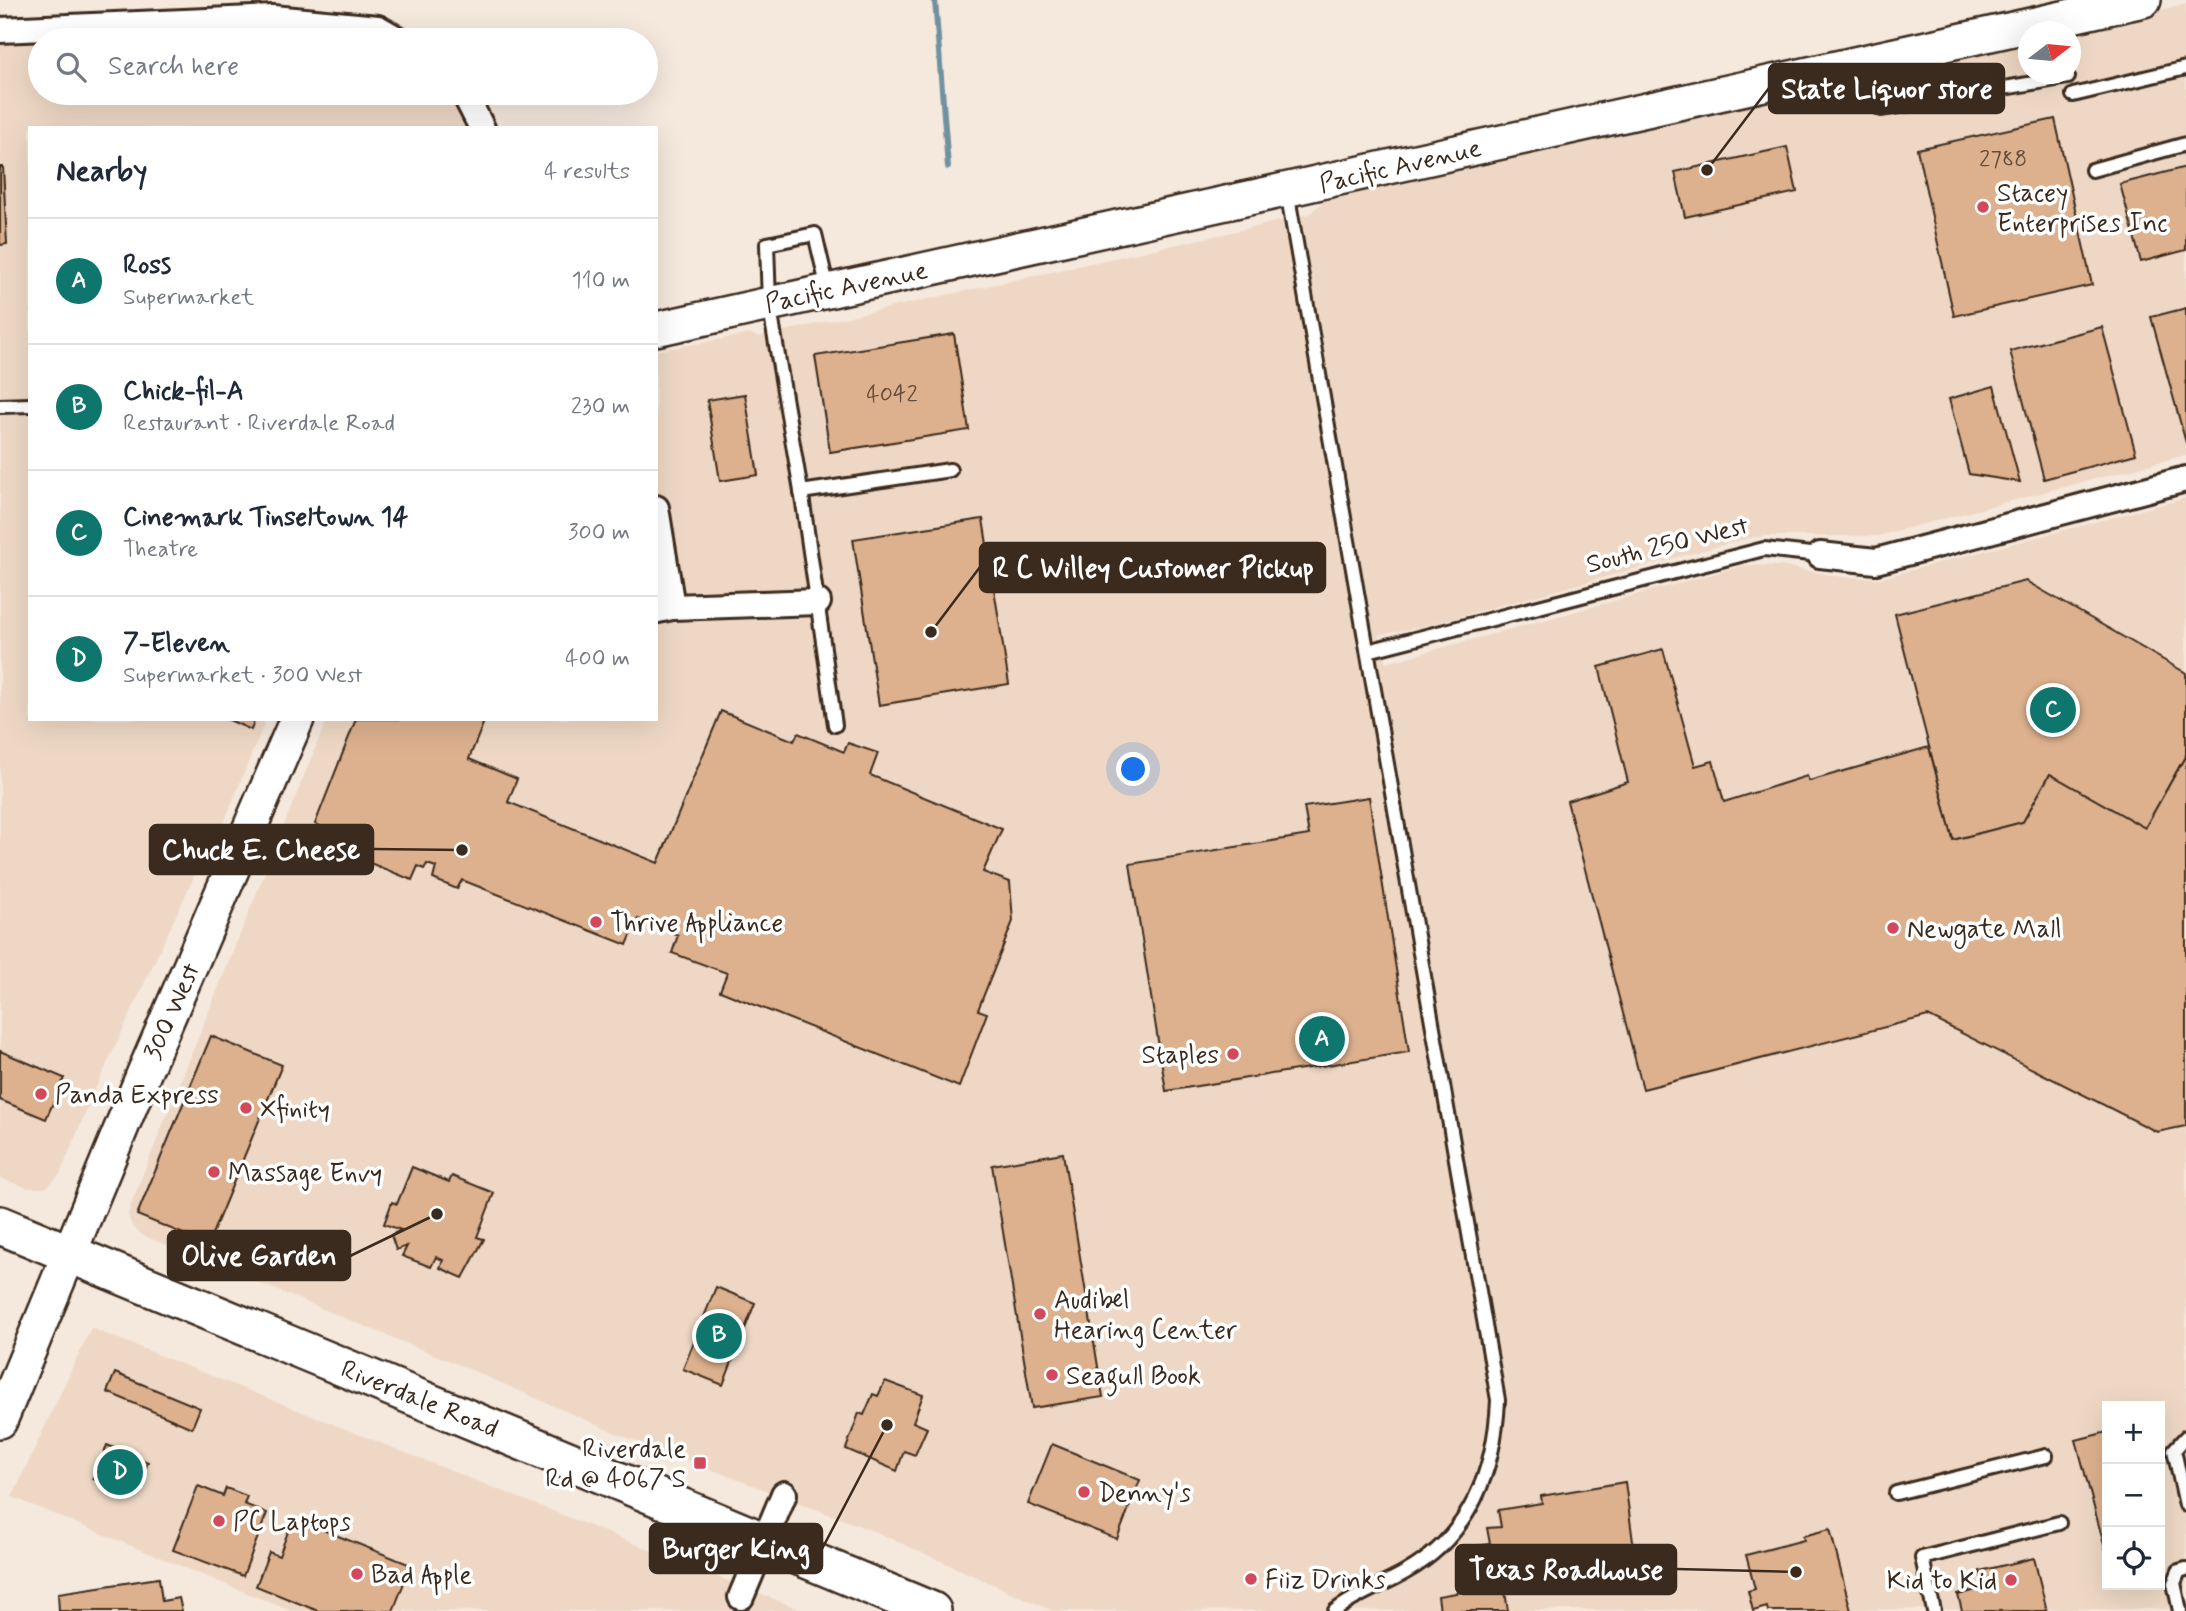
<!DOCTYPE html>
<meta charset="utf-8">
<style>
:root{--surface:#fff;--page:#f2f2f3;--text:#1f2937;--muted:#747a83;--line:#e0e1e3;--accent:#0f766e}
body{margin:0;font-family:Mynerve,sans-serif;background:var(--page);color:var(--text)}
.controls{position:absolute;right:21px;bottom:21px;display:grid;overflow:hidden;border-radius:0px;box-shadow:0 7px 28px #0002}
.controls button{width:63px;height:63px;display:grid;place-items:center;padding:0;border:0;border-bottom:2px solid var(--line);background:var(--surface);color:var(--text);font:35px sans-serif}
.compass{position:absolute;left:2018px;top:21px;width:63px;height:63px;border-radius:50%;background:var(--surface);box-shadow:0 7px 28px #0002;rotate:74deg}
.you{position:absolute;left:1134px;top:770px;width:24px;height:24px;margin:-18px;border:5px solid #fff;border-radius:50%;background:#1a73e8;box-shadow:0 0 0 10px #1a73e833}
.badge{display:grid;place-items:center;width:46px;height:46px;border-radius:50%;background:var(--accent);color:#fff;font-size:23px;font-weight:700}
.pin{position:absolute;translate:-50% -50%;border:4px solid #fff;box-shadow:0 2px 7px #0006}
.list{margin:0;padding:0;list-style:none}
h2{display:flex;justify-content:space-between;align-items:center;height:91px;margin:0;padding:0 28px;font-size:30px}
h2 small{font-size:23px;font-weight:400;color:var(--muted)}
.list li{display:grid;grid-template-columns:46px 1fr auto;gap:21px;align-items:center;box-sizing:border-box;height:126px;padding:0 28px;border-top:2px solid var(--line)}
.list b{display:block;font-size:26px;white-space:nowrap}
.list p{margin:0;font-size:23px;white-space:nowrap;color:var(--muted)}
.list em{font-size:23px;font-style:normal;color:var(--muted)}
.icon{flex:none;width:38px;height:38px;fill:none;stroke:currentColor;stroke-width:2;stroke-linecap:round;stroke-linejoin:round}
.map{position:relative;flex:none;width:2186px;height:1611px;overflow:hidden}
.search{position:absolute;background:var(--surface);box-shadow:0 7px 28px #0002;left:28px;top:28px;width:630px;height:77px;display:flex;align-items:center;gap:18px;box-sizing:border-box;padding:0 24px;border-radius:38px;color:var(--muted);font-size:26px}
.panel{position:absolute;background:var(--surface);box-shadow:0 7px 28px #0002;left:28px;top:126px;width:630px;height:595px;border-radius:0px}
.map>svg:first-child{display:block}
.built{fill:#eed8c5;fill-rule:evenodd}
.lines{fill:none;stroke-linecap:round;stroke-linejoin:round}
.stream{stroke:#7092a0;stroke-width:6}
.building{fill:#ddb18e;stroke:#3b2a1e;stroke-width:2}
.lane-casing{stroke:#3b2a1e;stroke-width:18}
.street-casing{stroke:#3b2a1e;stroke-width:30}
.secondary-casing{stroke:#3b2a1e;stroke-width:38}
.primary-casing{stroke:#3b2a1e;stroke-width:42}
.lane{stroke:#fff;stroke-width:12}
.street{stroke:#fff;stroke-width:24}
.secondary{stroke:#fff;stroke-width:33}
.primary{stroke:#fff;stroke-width:37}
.poi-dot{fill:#d1495b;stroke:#fff;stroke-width:2.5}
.labels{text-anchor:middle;stroke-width:7;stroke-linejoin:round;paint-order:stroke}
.number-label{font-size:23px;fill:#644c3a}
.street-label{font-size:26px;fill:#3b2a1e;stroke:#fff}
.poi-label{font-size:26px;fill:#3b2a1e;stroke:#fff;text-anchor:start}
.leader{fill:none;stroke:#3b2a1e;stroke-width:2.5}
.callout-dot{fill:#3b2a1e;stroke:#fff;stroke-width:2.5}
.callout{fill:#3b2a1e;stroke:#3b2a1e;stroke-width:2.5}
.callout-label{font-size:28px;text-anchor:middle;font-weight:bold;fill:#fff}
</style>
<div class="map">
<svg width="2186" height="1611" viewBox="0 0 2186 1611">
<rect width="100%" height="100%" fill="#f5e8dd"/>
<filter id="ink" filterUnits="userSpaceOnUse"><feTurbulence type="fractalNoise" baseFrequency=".0143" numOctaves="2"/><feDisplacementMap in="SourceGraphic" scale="14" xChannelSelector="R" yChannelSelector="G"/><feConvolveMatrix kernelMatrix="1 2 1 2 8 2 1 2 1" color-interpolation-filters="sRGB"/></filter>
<g filter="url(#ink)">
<g class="built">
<path d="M2186,4V455L1878,536H1764L1745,539L1429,625L1379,635L1386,663L1745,565L1780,566L1843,577L1881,578L2186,498V1609L1053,1611L876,1532L620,1435L469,1369L142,1235L132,1226L128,1215L131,1204L327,719H656V351L750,334L757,337L1255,227L1309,214L1324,201L2028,40V74H2070V32L2064,31ZM2107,1406H2160V1585H2107Z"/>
<polygon points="343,27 402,40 40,40 40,93 461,93 475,128 30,128 30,719 266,719 208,862 198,868 94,1092 60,1174 46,1188 28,1188 0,1178 0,41"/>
<polygon points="91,1328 804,1611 291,1611 12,1497"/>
</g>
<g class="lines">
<polyline class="stream" points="935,0 948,167"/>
</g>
<g class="building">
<polygon points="2055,119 2092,285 1954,316 1917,149"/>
<polygon points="1787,147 1797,192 1685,217 1675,172"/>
<polygon points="0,167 3,167 7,244 0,245"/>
<polygon points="2186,167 2186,250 2141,262 2120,184"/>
<polygon points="2186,308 2186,443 2151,317"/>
<polygon points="2102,327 2136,454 2044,479 2010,351"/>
<polygon points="954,334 969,430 830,452 815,356"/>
<polygon points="1994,386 2020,482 1969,474 1949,399"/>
<polygon points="745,394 758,475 720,481 707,400"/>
<polygon points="983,519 1009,684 879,705 853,539"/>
<polygon points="2026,581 2186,673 2186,755 2145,828 2050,774 2023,822 1953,840 1895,614"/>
<polygon points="1663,649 1695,766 1713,761 1724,802 1807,776 1809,781 1929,747 1953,840 2023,822 2050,774 2145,828 2186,755 2186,1126 2157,1132 1928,1016 1643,1089 1567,801 1628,782 1599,667"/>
<polygon points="721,711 794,741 798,733 844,752 848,743 878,753 870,775 1002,829 983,872 1010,882 1013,921 978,1010 987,1013 959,1087 720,991 727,973 672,953 678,935 638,919 627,945 462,880 457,889 433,879 436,867 427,864 424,869 418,866 412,880 345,853 350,839 315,824 356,719 485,719 469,759 517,779 508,802 658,863"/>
<polygon points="227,719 255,719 251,730"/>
<polygon points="1369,797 1409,1052 1166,1091 1130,864 1309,835 1304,807"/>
<polygon points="211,1036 282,1065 208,1244 137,1215"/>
<polygon points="0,1051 64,1078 46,1119 0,1100"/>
<polygon points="1063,1153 1103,1397 1032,1408 992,1165"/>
<polygon points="412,1167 449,1182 452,1176 494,1193 477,1237 484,1239 463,1278 440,1268 443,1260 436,1257 431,1267 402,1256 407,1246 396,1250 391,1235 401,1230 384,1224 392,1202 397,1204"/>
<polygon points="716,1287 755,1303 723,1385 683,1369"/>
<polygon points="115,1373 200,1408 192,1428 107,1392"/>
<polygon points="885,1381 923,1395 913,1422 927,1428 915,1455 904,1451 897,1471 846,1449 859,1413 864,1415 873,1394 878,1396"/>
<polygon points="2107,1432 2107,1556 2076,1440"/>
<polygon points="1052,1444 1140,1480 1117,1539 1028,1504"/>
<polygon points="107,1445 148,1462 134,1496 93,1479"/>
<polygon points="1625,1482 1634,1549 1479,1575 1475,1546 1490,1544 1487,1528 1501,1527 1498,1510 1542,1503 1541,1496"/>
<polygon points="198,1486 223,1496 226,1488 247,1496 244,1504 267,1513 243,1576 173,1550"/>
<polygon points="293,1518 411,1565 393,1611 318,1611 256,1586 269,1552 279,1556"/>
<polygon points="1830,1529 1851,1611 1768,1611 1767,1607 1753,1611 1748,1591 1755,1589 1746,1555 1804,1540 1803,1536"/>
<polygon points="2034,1558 2047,1611 1962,1611 1958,1595 1984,1588 1980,1571"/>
<polygon points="159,1578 162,1601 179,1598 182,1611 59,1611 58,1593"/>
<polygon points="1504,1585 1508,1611 1440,1611 1438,1596"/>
</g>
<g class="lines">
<defs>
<g id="lane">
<polyline points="1864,64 1874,104 1882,109 2068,77"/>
<polyline points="2073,95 2186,68"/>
<polyline points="2092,170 2186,144"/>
<path d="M1287,191L1498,1400C1495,1470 1470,1536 1406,1572C1384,1585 1356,1594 1335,1611"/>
<polyline points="828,289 815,234 767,244 769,303 803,503 835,725"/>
<polyline points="0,406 30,405"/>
<polyline points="801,492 950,470"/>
<polyline points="1368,651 1764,549 1820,555"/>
<polyline points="2186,1437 2174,1450 2186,1505"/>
<polyline points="1896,1493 2046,1456"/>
<polyline points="1934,1611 1922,1558 2059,1523"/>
<polyline points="2180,1611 2174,1583 2179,1571 2186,1569"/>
</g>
<g id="street">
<polyline points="0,30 273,18 378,28 399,40"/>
<polyline points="464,93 482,128"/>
<polyline points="656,508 672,607 658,610"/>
<polyline points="1820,555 1876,561 2186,479"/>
<polyline points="672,607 818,602"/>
<polyline points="741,1597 784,1494"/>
</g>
<g id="secondary">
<polyline points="656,329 2144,0"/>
<polyline points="0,1421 144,1073 297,719"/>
</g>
<polyline id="primary" points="0,1225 932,1611"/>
</defs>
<use href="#lane" class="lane-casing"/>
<use href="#street" class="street-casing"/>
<use href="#secondary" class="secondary-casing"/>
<use href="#primary" class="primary-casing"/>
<use href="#lane" class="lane"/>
<use href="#street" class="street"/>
<use href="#secondary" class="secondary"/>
<use href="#primary" class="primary"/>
</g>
</g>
<g class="poi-dot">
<circle cx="1983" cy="207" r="7"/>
<circle cx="596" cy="922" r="7"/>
<circle cx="1893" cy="928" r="7"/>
<circle cx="1233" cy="1054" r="7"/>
<circle cx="41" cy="1094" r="7"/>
<circle cx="246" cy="1108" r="7"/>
<circle cx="214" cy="1172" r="7"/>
<circle cx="1040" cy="1314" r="7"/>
<circle cx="1052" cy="1375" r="7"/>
<rect x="693" y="1456" width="14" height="14" rx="3.5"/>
<circle cx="1084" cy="1492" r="7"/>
<circle cx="219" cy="1521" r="7"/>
<circle cx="357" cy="1574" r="7"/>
<circle cx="1251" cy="1579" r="7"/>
<circle cx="2011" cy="1580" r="7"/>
</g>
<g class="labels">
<g class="number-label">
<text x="2003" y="166">2788</text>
<text x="892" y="401">4042</text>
</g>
<g class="street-label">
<text transform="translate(1400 165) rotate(-13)" y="9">Pacific Avenue</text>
<text transform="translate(846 286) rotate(-12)" y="9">Pacific Avenue</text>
<text transform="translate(1667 544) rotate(-14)" y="9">South 250 West</text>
<text transform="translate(171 1011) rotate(-66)" y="9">300 West</text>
<text transform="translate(420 1398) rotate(22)" y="9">Riverdale Road</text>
</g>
<g class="poi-label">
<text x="1997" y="201">Stacey<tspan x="1997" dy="30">Enterprises Inc</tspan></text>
<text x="610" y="931">Thrive Appliance</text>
<text x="1907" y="937">Newgate Mall</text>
<text x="1219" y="1063" text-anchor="end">Staples</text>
<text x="55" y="1103">Panda Express</text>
<text x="260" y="1117">Xfinity</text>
<text x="228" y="1181">Massage Envy</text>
<text x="1054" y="1308">Audibel<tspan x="1054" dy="30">Hearing Center</tspan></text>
<text x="1066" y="1384">Seagull Book</text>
<text x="686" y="1457" text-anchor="end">Riverdale<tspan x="686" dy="30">Rd @ 4067 S</tspan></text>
<text x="1098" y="1501">Denny's</text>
<text x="233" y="1530">PC Laptops</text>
<text x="371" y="1583">Bad Apple</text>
<text x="1265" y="1588">Fiiz Drinks</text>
<text x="1997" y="1589" text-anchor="end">Kid to Kid</text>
</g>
</g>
<path class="leader" d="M1707 170L1769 88M931 632L980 567M462 850L373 849M437 1214L350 1256M887 1425L822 1549M1796 1572L1676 1569"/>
<g class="callout-dot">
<circle cx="1707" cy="170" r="7"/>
<circle cx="931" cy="632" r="7"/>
<circle cx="462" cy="850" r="7"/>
<circle cx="437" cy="1214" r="7"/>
<circle cx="887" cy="1425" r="7"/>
<circle cx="1796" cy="1572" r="7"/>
</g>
<g class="callout">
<rect x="1769" y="64" width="235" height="49" rx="7"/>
<rect x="980" y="543" width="345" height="49" rx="7"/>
<rect x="150" y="825" width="223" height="49" rx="7"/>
<rect x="168" y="1231" width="182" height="49" rx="7"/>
<rect x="650" y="1524" width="172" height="49" rx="7"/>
<rect x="1456" y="1545" width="220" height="49" rx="7"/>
</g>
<g class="callout-label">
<text x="1887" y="98">State Liquor store</text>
<text x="1153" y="577">R C Willey Customer Pickup</text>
<text x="261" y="859">Chuck E. Cheese</text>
<text x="259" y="1265">Olive Garden</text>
<text x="736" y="1558">Burger King</text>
<text x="1566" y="1579">Texas Roadhouse</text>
</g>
</svg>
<div class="controls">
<button>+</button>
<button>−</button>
<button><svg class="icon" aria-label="locate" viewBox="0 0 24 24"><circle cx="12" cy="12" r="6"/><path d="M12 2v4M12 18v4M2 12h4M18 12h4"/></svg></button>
</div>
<svg class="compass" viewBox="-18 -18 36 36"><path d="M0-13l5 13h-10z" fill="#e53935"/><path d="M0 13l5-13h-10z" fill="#747a83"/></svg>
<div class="you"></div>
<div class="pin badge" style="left:1322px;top:1039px">A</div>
<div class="pin badge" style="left:719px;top:1336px">B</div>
<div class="pin badge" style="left:2053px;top:710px">C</div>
<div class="pin badge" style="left:120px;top:1472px">D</div>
<div class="search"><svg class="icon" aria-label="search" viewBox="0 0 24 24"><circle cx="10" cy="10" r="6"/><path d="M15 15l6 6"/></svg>Search here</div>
<section class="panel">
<h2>Nearby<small>4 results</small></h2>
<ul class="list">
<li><span class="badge">A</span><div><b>Ross</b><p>Supermarket</p></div><em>110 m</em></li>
<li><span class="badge">B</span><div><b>Chick-fil-A</b><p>Restaurant · Riverdale Road</p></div><em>230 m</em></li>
<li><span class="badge">C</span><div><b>Cinemark Tinseltown 14</b><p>Theatre</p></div><em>300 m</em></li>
<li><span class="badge">D</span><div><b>7-Eleven</b><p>Supermarket · 300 West</p></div><em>400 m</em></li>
</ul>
</section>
</div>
